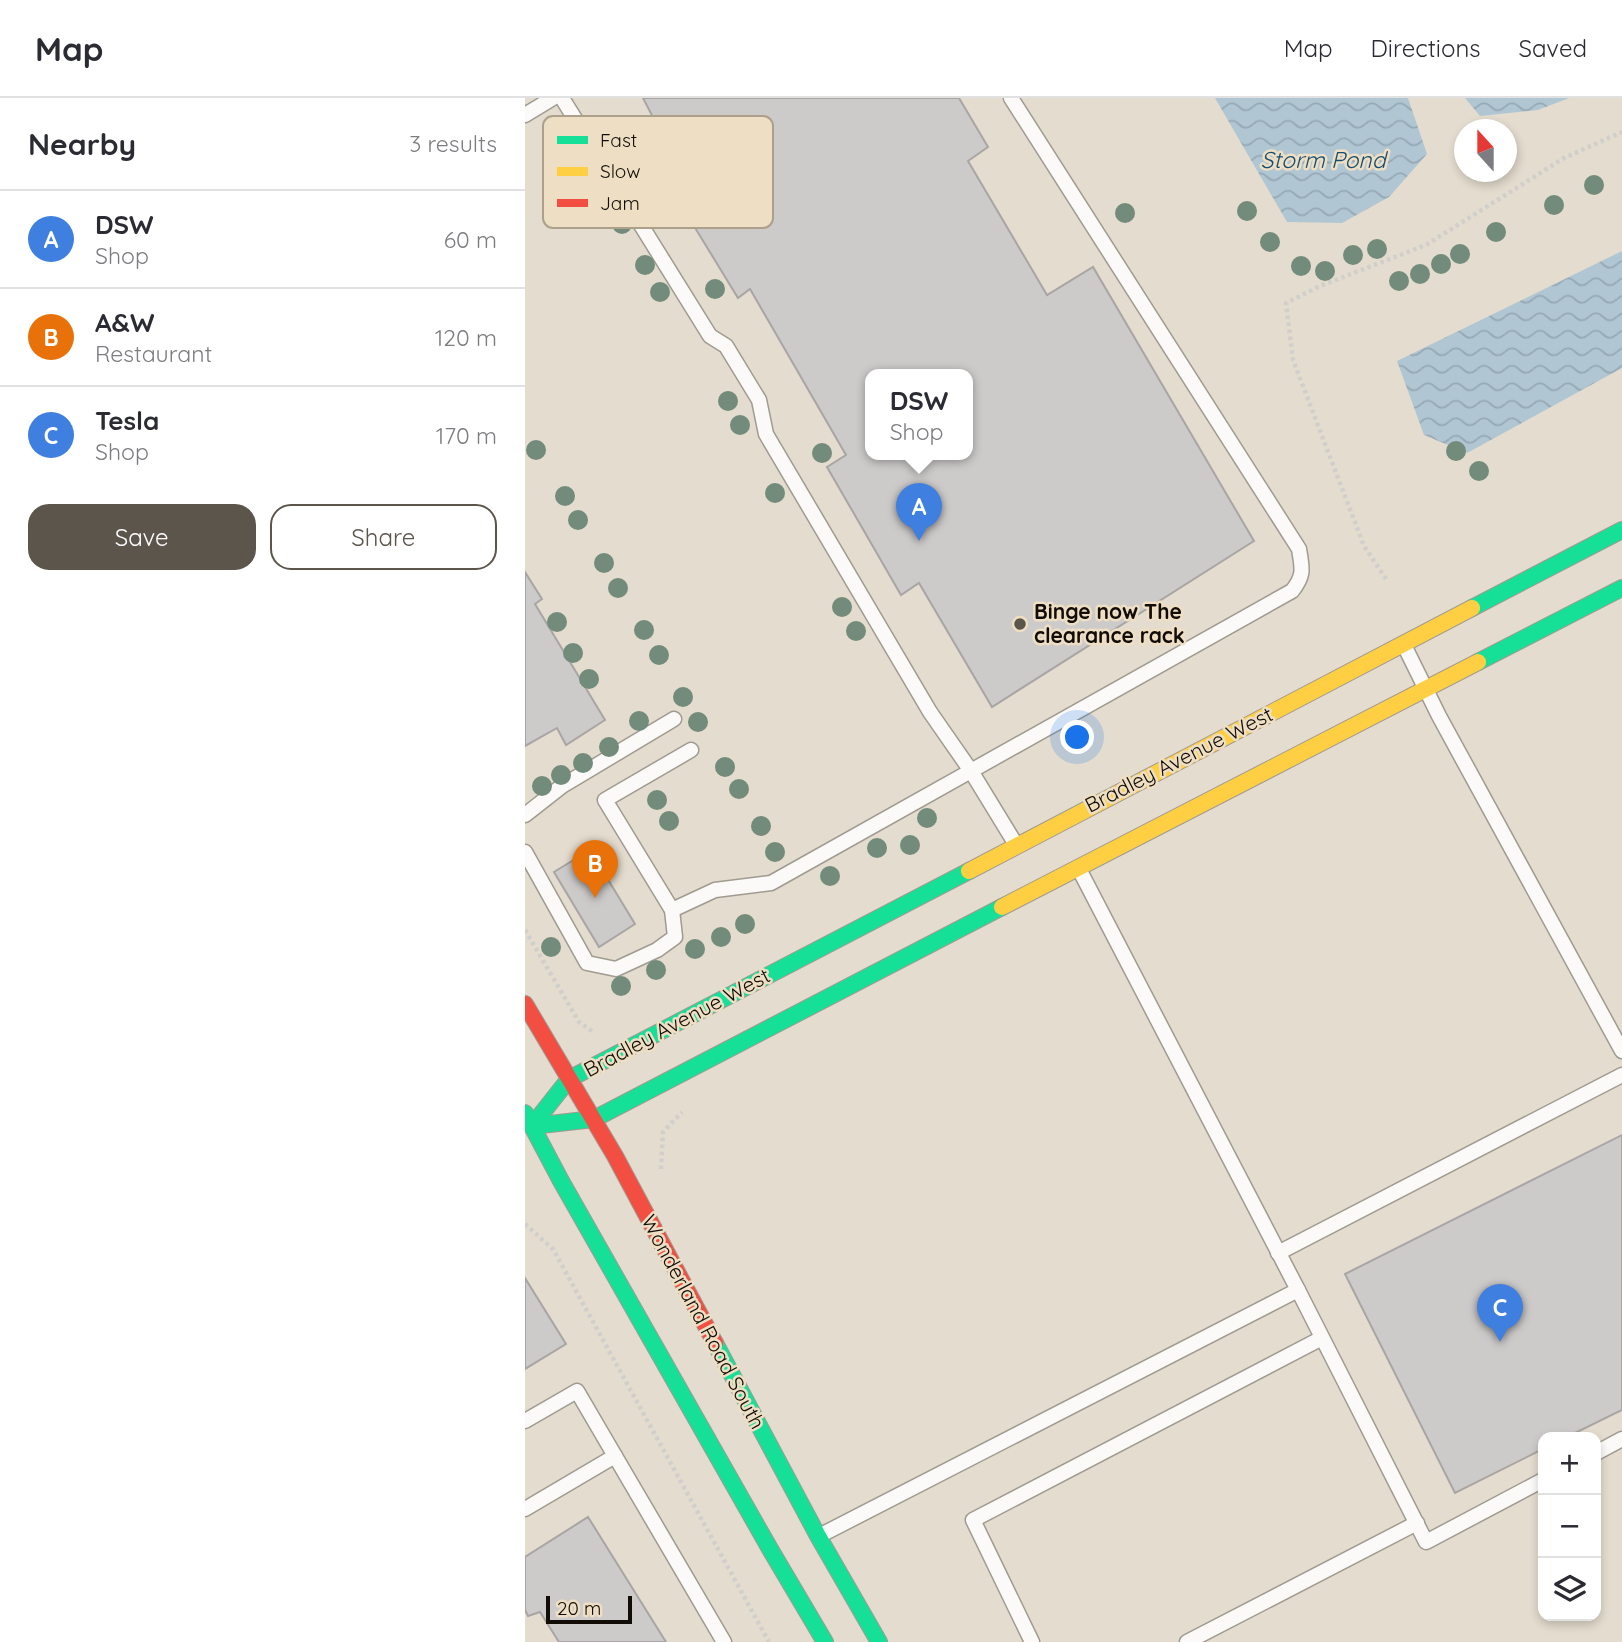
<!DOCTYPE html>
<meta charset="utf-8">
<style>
:root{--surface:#fff;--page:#f7f7f7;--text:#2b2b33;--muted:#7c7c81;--line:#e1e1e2;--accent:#5b554b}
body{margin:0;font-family:Quicksand,sans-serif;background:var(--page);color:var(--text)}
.controls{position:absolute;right:21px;bottom:21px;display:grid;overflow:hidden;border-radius:14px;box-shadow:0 4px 10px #0003}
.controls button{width:63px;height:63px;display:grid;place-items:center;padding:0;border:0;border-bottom:2px solid var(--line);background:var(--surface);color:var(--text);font:35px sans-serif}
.compass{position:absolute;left:929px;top:21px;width:63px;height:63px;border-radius:50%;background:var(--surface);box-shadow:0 4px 10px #0003;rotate:339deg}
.scale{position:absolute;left:21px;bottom:18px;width:86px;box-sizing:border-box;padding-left:7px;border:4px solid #110c05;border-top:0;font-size:19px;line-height:24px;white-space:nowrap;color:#110c05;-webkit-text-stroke:5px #eedfc4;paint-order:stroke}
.you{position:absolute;left:553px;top:640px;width:24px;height:24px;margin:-18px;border:5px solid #fff;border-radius:50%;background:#1a73e8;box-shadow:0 0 0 10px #1a73e833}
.badge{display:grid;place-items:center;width:46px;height:46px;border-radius:50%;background:var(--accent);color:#fff;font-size:23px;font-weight:700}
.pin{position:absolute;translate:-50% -58px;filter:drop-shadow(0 2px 4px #0008)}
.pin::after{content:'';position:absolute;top:37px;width:24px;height:21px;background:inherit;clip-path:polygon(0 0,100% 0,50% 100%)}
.popup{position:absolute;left:340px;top:271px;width:108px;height:91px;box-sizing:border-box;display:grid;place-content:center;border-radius:14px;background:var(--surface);filter:drop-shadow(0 2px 5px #0005);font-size:23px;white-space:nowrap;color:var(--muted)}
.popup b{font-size:26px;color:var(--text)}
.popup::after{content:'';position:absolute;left:50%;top:100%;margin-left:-14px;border:14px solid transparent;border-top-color:var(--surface)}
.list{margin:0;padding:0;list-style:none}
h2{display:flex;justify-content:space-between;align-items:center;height:91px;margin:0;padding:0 28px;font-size:30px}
h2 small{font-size:23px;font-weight:400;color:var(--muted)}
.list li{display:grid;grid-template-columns:46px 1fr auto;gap:21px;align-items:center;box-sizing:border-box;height:98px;padding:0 28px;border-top:2px solid var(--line)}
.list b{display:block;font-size:26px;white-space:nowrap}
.list p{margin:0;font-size:23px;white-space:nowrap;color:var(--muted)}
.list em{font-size:23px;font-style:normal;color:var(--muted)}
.actions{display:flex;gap:14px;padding:21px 28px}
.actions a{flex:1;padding:16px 0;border:2px solid var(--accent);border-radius:21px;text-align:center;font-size:24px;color:var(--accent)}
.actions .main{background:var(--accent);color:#fff}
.icon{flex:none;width:38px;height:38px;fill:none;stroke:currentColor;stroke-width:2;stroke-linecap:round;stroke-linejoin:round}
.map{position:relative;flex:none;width:1097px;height:1544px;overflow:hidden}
header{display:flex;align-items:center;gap:42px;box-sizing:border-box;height:98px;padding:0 35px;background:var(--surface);border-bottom:2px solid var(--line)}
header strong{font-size:33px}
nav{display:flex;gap:38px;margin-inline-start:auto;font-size:24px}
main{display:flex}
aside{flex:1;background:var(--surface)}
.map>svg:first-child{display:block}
.water{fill:url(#water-waves)}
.building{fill:#cdcaca;stroke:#a9a5a4;stroke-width:2;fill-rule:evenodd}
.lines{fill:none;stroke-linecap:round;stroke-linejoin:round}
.lane-casing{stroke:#a09b90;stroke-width:17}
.fast-casing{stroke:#a09b90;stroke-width:18}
.slow-casing{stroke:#a09b90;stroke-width:18}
.jam-casing{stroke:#a09b90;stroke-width:18}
.path{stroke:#d1cfcb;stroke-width:4.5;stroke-dasharray:3.5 3.5;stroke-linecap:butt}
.lane{stroke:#fbfaf8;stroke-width:14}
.fast{stroke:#16e098;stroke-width:16}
.slow{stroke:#ffcf43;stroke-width:16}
.jam{stroke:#f24e42;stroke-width:16}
.tree{fill:#728b7a}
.poi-dot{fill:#5b554b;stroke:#eedfc4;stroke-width:2.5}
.labels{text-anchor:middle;stroke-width:5;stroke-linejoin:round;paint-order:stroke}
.poi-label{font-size:21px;font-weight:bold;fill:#110c05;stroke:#eedfc4;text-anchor:start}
.street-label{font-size:21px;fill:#110c05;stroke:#eedfc4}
.water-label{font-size:23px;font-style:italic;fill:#154e70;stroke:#eedfc4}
.key{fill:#eedfc4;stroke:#aca08b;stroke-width:2}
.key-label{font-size:19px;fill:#110c05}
</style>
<header>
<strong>Map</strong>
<nav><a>Map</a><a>Directions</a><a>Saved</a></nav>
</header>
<main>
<aside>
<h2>Nearby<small>3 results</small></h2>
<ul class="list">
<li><span class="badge" style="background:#3f7fe0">A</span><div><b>DSW</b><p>Shop</p></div><em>60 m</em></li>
<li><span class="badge" style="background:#e8710a">B</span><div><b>A&amp;W</b><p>Restaurant</p></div><em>120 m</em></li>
<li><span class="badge" style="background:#3f7fe0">C</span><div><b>Tesla</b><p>Shop</p></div><em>170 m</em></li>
</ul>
<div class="actions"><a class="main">Save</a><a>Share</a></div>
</aside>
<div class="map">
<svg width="1097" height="1544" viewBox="0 0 1097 1544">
<defs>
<pattern id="water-waves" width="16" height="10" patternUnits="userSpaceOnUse" patternTransform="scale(1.75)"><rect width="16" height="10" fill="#b0c6d3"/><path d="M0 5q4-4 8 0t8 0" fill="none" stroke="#96a9b4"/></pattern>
</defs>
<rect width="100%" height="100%" fill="#e4dcce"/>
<g class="water">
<polygon points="690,0 883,0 902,56 864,99 817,125 762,124"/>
<polygon points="940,0 1044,0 1013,12 955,18"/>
<polygon points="1097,153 1097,270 942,355 899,337 872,263"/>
</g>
<g class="building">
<path d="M118,0H434L463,49L443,63L522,197L568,169L729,443L467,609L394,485L376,497L302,369L321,357L225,191L213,200L131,66L148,58ZM345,277H443V357H345Z"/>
<polygon points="0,474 17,501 10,506 80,622 41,647 32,630 0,648"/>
<polygon points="65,752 110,826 74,849 29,774"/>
<polygon points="1097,1037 1097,1312 1042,1339 1018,1339 1018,1351 930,1395 820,1176"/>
<polygon points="0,1180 41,1246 0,1271"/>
<polygon points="63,1419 141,1544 34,1544 15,1514 3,1518 0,1512 0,1459"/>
</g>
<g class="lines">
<defs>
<g id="lane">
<polyline points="37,0 185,238 201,248 234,302 241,336 405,614 446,673 490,745"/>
<polyline points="0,17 28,0"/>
<polyline points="879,547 914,618 1097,953"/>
<path d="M166,652L80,702L147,812L190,792L246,785L767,493C780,477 777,470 774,451L486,0"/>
<polyline points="0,717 37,688 149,621"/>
<polyline points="0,754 62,865 91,871 132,852 150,839 147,812"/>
<polyline points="753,1155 1097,977"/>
<polyline points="773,1192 901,1444 1018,1382"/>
<polyline points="0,1323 52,1293 90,1358 0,1411"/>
<polyline points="1071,1355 1097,1341"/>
<polyline points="90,1358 199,1544"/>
<polyline points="294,1438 773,1192 554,771"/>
<polyline points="507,1544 448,1422 797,1240"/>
<polyline points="662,1544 892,1425"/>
</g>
<g id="fast">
<polyline points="947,510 1097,432"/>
<polyline points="953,564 1097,490"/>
<polyline points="0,1015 36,1083 245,1451 300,1544"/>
<polyline points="7,1028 44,981 444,773"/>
<polyline points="7,1028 69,1021 477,809"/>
<polyline points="190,1245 293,1438 354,1544"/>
</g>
<g id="slow">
<polyline points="444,773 947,510"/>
<polyline points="477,809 953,564"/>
</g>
<polyline id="jam" points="0,906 90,1058 190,1245"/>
</defs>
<use href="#lane" class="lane-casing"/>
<use href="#fast" class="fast-casing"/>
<use href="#slow" class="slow-casing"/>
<use href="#jam" class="jam-casing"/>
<g class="path">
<polyline points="861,481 839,448 768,262 761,205 795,188 901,147 1039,60 1097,34"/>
<polyline points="0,832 54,924 67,933"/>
<polyline points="136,1071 138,1034 157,1014"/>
<polyline points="0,1126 28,1151 244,1544"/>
</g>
<use href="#lane" class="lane"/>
<use href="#fast" class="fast"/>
<use href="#slow" class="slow"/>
<use href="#jam" class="jam"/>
</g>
<g class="tree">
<circle cx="134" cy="50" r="10"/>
<circle cx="1069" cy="87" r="10"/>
<circle cx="132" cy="95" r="10"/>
<circle cx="82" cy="101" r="10"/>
<circle cx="1029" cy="107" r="10"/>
<circle cx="722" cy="113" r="10"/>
<circle cx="600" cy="115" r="10"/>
<circle cx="97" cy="126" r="10"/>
<circle cx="971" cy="134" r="10"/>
<circle cx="745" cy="144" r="10"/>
<circle cx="852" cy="151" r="10"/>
<circle cx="935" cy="156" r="10"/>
<circle cx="828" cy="157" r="10"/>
<circle cx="916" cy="166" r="10"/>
<circle cx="120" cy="167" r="10"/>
<circle cx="776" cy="168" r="10"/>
<circle cx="800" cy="173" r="10"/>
<circle cx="895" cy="176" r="10"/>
<circle cx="874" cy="183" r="10"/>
<circle cx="190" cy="191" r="10"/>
<circle cx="135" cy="194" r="10"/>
<circle cx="203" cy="303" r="10"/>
<circle cx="215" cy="327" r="10"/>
<circle cx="11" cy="352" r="10"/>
<circle cx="931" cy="353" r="10"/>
<circle cx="297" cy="355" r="10"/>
<circle cx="954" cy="373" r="10"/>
<circle cx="250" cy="395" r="10"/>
<circle cx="40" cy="398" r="10"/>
<circle cx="53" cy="422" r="10"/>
<circle cx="79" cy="465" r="10"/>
<circle cx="93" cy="490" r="10"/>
<circle cx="317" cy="509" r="10"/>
<circle cx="32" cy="524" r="10"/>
<circle cx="119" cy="532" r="10"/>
<circle cx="331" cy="533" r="10"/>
<circle cx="48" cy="555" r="10"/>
<circle cx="134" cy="557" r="10"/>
<circle cx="64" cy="581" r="10"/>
<circle cx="158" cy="599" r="10"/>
<circle cx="114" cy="623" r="10"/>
<circle cx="173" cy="624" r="10"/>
<circle cx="84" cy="649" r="10"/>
<circle cx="58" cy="665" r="10"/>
<circle cx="200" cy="669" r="10"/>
<circle cx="36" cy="677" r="10"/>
<circle cx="17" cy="688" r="10"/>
<circle cx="214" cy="691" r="10"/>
<circle cx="132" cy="702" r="10"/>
<circle cx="402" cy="720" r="10"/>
<circle cx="144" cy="723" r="10"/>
<circle cx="236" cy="728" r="10"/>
<circle cx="385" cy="747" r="10"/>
<circle cx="352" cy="750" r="10"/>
<circle cx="250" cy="754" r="10"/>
<circle cx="305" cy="778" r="10"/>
<circle cx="220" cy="826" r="10"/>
<circle cx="196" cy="839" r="10"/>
<circle cx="26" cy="849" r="10"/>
<circle cx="170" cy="851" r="10"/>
<circle cx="131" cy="872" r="10"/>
<circle cx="96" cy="888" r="10"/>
</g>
<circle class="poi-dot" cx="495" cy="526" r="7"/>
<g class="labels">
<g class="poi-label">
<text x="509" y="521">Binge now The<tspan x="509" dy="24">clearance rack</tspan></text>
</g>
<g class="street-label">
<text transform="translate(654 662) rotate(-27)" y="7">Bradley Avenue West</text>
<text transform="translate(152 925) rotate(-28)" y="7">Bradley Avenue West</text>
<text transform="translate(178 1224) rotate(62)" y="7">Wonderland Road South</text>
</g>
<g class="water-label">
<text x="798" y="70">Storm Pond</text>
</g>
</g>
<rect x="18" y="18" width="230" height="112" rx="10" class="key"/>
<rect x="32" y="38" width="31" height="8" fill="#16e098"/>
<rect x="32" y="69" width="31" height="9" fill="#ffcf43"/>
<rect x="32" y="101" width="31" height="8" fill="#f24e42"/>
<g class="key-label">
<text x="75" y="49">Fast</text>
<text x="75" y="80">Slow</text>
<text x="75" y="112">Jam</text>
</g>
</svg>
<div class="controls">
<button>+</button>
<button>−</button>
<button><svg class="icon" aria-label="layers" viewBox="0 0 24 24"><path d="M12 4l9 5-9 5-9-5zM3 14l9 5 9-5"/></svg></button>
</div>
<svg class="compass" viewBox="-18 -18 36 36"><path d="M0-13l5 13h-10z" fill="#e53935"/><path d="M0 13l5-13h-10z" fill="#7c7c81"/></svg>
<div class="scale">20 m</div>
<div class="you"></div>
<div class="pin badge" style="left:394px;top:443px;background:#3f7fe0">A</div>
<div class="popup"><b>DSW</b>Shop</div>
<div class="pin badge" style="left:70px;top:800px;background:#e8710a">B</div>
<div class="pin badge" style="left:975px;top:1244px;background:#3f7fe0">C</div>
</div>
</main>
